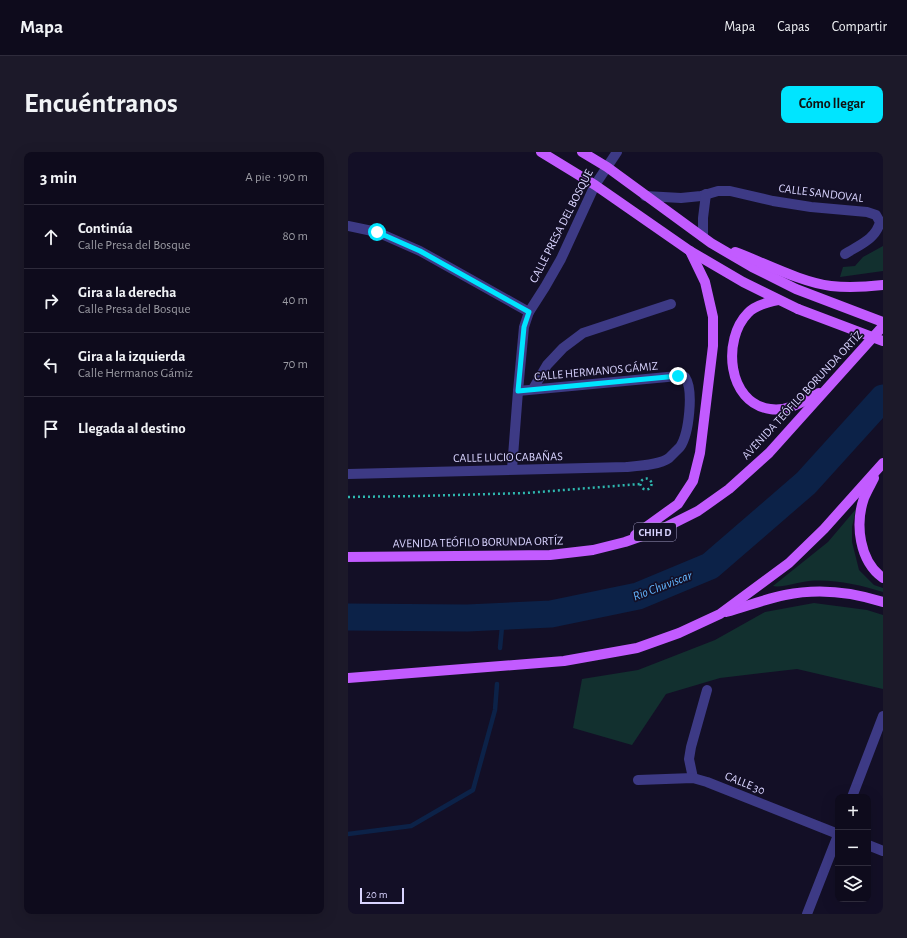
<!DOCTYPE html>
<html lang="es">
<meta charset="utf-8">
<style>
:root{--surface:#0e0b1c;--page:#1c1929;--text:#f1f3f6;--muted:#9b9ba3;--line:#2e2b3b;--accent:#00e5ff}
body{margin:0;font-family:"Alegreya Sans",sans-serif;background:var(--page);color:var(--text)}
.controls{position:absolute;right:12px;bottom:12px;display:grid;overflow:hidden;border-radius:8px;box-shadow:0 4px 16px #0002}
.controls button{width:36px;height:36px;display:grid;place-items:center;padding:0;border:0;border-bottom:1px solid var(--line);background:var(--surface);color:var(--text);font:20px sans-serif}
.scale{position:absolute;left:12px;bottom:10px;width:44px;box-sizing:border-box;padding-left:4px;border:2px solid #d9d4ff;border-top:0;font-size:11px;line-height:14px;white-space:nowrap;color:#d9d4ff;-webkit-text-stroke:3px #130f26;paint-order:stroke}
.stop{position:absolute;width:12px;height:12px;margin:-9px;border:3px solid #00e5ff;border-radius:50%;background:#fff}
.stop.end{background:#00e5ff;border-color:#fff;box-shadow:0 1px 4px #0008}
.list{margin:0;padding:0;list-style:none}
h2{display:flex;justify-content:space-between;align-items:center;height:52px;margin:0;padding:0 16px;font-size:17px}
h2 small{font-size:13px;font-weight:400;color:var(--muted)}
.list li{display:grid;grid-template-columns:26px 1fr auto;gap:12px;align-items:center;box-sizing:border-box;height:64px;padding:0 16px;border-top:1px solid var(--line)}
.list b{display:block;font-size:15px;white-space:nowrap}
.list p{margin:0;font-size:13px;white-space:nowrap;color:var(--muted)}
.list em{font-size:13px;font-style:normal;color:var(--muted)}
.icon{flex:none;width:22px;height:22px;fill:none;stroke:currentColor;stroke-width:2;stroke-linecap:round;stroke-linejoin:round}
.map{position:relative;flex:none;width:535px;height:762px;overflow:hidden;border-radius:8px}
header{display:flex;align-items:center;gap:24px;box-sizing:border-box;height:56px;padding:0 20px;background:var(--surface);border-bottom:1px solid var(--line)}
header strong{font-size:19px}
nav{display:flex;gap:22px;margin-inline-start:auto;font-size:14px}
.intro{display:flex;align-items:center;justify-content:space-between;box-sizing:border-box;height:96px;padding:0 24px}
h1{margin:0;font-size:28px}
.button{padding:10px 18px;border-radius:8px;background:var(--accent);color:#111;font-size:14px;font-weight:700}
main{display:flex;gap:24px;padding:0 24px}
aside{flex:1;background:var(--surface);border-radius:8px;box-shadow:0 4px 16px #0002}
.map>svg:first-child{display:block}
.green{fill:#12302f}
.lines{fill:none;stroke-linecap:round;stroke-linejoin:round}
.stream{stroke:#0c2248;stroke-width:4.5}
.river{stroke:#0c2248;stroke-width:27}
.path{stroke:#2fb8b0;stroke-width:2.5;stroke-dasharray:2 3;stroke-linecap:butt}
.minor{stroke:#3d3a85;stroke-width:10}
.tertiary{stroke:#3d3a85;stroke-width:10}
.primary{stroke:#c25bff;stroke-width:10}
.primary-bridge{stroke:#c25bff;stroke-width:10}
.route{stroke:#00e5ff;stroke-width:5}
.labels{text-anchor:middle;stroke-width:3.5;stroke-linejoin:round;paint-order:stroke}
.shield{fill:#130f26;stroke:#9e99be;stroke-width:1}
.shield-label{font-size:11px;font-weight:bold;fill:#d9d4ff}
.street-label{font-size:12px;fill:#d9d4ff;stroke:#130f26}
.water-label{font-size:13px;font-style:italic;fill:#62b6ff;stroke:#130f26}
</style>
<header>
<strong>Mapa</strong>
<nav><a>Mapa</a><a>Capas</a><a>Compartir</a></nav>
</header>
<div class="intro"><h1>Encuéntranos</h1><a class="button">Cómo llegar</a></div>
<main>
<aside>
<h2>3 min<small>A pie · 190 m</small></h2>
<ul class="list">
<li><svg class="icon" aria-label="ahead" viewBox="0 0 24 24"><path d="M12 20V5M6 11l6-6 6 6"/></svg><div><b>Continúa</b><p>Calle Presa del Bosque</p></div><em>80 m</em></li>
<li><svg class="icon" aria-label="right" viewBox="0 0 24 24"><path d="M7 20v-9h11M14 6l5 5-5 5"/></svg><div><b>Gira a la derecha</b><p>Calle Presa del Bosque</p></div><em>40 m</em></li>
<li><svg class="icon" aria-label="left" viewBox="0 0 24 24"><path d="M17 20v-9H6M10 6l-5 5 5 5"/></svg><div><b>Gira a la izquierda</b><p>Calle Hermanos Gámiz</p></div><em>70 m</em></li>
<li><svg class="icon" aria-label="arrive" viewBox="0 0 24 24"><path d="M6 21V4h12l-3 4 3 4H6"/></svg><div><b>Llegada al destino</b></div></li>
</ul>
</aside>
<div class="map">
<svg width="535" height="762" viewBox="0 0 535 762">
<rect width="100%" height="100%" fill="#130f26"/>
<g class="green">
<polygon points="535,94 535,119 492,125 495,115 507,114 515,105"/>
<path d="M508,357L504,375V390L511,418L526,433L535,436V440C511,433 487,427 461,429C451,430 433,436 425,434L480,390Z"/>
<polygon points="466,451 519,458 535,463 535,537 449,517 372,526 318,542 284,593 225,576 234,527 290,518 367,488 417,460"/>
</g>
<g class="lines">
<g class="stream">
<polyline points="152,496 155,464"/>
<polyline points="0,682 63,674 125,638 147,558 149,532"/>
</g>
<polyline class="river" points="0,465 119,466 203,462 290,444 362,414 458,331 535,246"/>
<g class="path">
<circle cx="298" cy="332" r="5.5"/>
<polyline points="0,345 71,344 178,341 292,332"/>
</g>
<g class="minor">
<path d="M297,44L333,46L353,44L370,39H382L425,49L463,55L519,60L528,63L532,70C528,87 511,93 497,102"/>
<polyline points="0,74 29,80 72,99 181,160"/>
<polyline points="355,85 355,66 358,42"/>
<polyline points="185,237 199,213 215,196 235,181 323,152"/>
<polyline points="164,317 170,239 176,175 181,160 197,135 213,107 247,33"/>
<path d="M0,322L278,315C290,314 312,313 321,306C324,303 329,298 332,295C341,282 346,238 337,225L330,224L170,239"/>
<polyline points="345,626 341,607 343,595 359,538"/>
<polyline points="290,628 345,626 359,630 490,682"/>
<polyline points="504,645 535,564"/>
<polyline points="520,693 535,699"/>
<polyline points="459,762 490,683"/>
</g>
<polyline class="tertiary" points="247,33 269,0"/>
<g class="primary">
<polyline points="193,0 247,33 342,99 395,130 450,157"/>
<polyline points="234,0 259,15 363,91 404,115 448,137 535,170"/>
<path d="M387,100C417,111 452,130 483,134C501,136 517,135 535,133"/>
<path d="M430,148C420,150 407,153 400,161C374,187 379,251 422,257C440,260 456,249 471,241"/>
<path d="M526,326C523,332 519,339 516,346C507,372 511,409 535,426"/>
<polyline points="287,383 330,352 345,329 352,301 365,194 365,165 357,130 342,99"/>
<polyline points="0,405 202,403 245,398 277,390 314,377 350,359 381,337 421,301 535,174"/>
<path d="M378,460C397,455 417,447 437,443C470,436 504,440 535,450"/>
<polyline points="0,526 216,509 289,496 331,481 372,462 441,411 476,377 535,311"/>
</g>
<polyline class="primary-bridge" points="450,157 535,189"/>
</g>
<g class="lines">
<polyline class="route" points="29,80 72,99 181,160 176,175 170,239 330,224"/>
</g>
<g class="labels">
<rect class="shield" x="286" y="371" width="42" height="18" rx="3"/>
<g class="shield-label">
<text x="307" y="384">CHIH D</text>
</g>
<g class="street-label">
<text transform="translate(473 41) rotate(7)" y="4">CALLE SANDOVAL</text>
<text transform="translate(213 74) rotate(-63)" y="4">CALLE PRESA DEL BOSQUE</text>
<text transform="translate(248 219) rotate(-5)" y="4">CALLE HERMANOS GÁMIZ</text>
<text transform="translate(454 243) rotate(-47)" y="4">AVENIDA TEÓFILO BORUNDA ORTÍZ</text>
<text transform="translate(160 305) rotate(-1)" y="4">CALLE LUCIO CABAÑAS</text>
<text transform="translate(130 390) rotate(-1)" y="4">AVENIDA TEÓFILO BORUNDA ORTÍZ</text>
<text transform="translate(397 631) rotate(22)" y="4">CALLE 30</text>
</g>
<g class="water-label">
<text transform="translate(314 433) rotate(-21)" y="5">Rio Chuviscar</text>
</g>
</g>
</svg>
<div class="controls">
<button>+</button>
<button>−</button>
<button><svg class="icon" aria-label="layers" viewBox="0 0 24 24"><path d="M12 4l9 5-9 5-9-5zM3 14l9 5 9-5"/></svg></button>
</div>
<div class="scale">20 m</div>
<div class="stop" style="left:29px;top:80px"></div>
<div class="stop end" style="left:330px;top:224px"></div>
</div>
</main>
